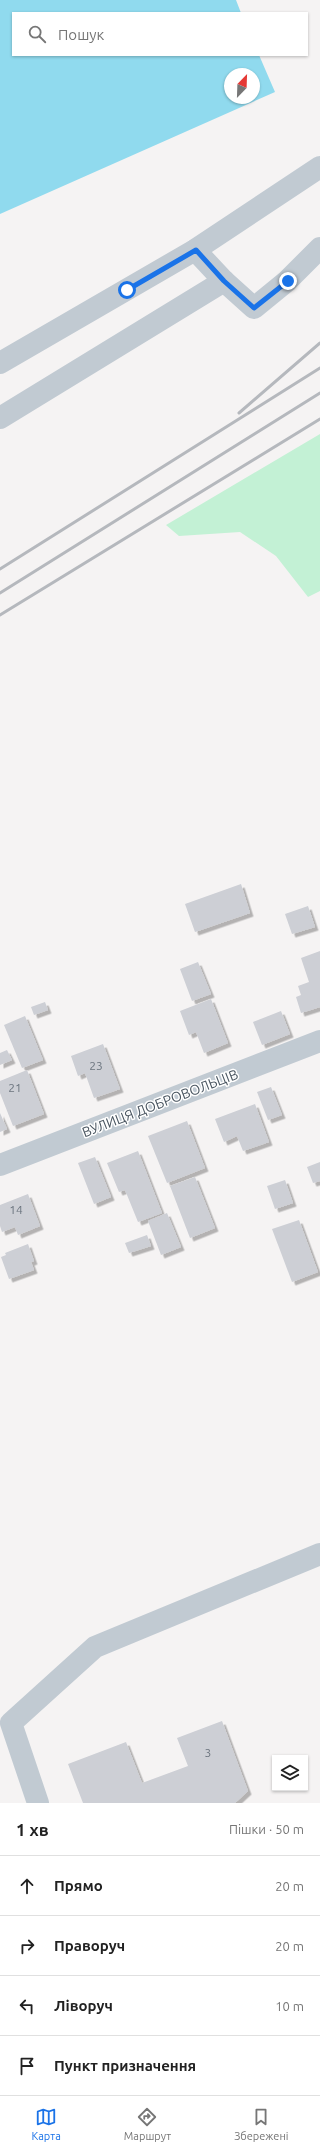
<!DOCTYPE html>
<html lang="uk">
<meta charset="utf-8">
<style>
:root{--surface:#fff;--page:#f2f2f2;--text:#222;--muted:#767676;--line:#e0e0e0;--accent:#1a73e8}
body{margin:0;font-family:Ubuntu,sans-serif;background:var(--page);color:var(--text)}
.controls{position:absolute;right:12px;bottom:12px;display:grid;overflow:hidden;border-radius:0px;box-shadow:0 1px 3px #0004}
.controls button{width:36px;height:36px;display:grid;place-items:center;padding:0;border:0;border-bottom:1px solid var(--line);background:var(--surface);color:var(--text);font:20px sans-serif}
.compass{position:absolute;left:224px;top:68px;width:36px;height:36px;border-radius:50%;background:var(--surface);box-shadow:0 1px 3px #0004;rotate:23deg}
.stop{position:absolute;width:12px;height:12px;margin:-9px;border:3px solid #1a73e8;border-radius:50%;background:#fff}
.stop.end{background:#1a73e8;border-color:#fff;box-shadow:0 1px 4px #0008}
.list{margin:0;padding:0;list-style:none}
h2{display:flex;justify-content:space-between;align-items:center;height:52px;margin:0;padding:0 16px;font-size:17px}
h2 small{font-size:13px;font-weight:400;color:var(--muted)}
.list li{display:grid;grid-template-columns:26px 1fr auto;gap:12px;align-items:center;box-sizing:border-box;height:60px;padding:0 16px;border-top:1px solid var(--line)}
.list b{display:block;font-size:15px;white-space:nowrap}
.list em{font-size:13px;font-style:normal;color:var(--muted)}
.icon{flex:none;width:22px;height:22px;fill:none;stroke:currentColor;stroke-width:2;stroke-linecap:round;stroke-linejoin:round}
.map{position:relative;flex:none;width:320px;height:1803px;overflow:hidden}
.search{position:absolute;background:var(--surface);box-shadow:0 1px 3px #0004;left:12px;right:12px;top:12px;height:44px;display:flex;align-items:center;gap:10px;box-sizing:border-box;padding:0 14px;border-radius:0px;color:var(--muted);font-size:15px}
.sheet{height:292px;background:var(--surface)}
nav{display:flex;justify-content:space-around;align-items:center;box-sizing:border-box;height:56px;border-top:1px solid var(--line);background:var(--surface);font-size:11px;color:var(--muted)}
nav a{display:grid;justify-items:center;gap:2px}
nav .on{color:var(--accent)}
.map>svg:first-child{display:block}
.green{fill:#c3f1d5}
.water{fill:#90daee;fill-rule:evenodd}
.building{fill:#cdcfd5;filter:url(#shadow)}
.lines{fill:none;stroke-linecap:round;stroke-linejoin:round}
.minor{stroke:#c1cad2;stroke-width:22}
.rail{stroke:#b5b8bd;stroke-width:3}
.route{stroke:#1a73e8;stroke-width:5}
.labels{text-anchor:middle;stroke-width:3;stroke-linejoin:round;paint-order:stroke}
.number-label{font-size:12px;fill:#6b747e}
.street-label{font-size:14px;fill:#4a5661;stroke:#fff}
</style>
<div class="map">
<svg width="320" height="1803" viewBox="0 0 320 1803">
<defs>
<filter id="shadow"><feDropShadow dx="3.5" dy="3.5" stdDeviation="0" flood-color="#0004"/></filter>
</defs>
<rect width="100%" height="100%" fill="#f5f3f3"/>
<polygon class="green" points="320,434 320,591 308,597 276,556 240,532 179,536 166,525"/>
<path class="water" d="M0,0H236L241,13H13V55H259L275,92L0,214ZM230,74H254V98H230Z"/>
<g class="building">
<polygon points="241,884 250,913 195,932 185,904"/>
<polygon points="308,906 315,927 292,934 285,914"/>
<polygon points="320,951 320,1007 301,1013 296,997 301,995 298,986 309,982 301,958"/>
<polygon points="198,962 211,994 192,1001 180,969"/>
<polygon points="211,999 228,1043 204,1053 196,1032 189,1035 180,1011"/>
<polygon points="45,1002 48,1010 34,1015 31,1007"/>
<polygon points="281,1011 290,1034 262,1045 253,1022"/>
<polygon points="25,1016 43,1060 22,1068 4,1025"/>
<polygon points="103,1044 120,1089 94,1098 85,1073 78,1076 71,1056"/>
<polygon points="7,1050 12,1060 0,1065 0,1053"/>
<polygon points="27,1070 44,1114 13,1126 0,1093 0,1081"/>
<polygon points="271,1087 282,1115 268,1120 257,1092"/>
<polygon points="255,1104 269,1142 243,1151 237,1136 224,1142 215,1119"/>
<polygon points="0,1113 7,1129 0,1132"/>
<polygon points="187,1121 205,1168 167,1183 148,1136"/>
<polygon points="138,1151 162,1213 138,1222 125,1190 119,1192 107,1163"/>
<polygon points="95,1157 111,1197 94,1204 78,1163"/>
<polygon points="320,1162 320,1181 313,1183 307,1167"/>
<polygon points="195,1177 215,1228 190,1238 170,1186"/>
<polygon points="285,1180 293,1203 275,1209 267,1186"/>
<polygon points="28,1194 40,1226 18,1235 15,1227 2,1232 0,1226 0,1205"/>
<polygon points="167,1213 181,1247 161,1255 148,1221"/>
<polygon points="299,1220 318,1272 292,1282 272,1229"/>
<polygon points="147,1235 151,1246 129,1253 125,1243"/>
<polygon points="28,1244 34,1261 31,1262 34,1270 9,1279 1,1257 6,1255 5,1253"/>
<polygon points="222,1721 248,1791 235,1803 83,1803 68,1764 126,1742 142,1783 188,1766 177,1738"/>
</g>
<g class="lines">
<g class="minor">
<polyline points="195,250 224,281 254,308 287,281 320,248"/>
<polyline points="0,363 195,250 320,167"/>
<polyline points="0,418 224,281"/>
<polyline points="0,1165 320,1041"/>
<polyline points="38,1803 11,1723 95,1647 320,1554"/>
</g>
<g class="rail">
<polyline points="239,413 320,343"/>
<polyline points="0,569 320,368"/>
<polyline points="0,593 320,393"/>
<polyline points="0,615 320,419"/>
</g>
</g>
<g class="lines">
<polyline class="route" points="127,290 196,250 224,281 254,308 288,281"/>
</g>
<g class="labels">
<g class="number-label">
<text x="96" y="1070">23</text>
<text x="15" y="1092">21</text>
<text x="16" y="1214">14</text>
<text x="208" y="1757">3</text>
</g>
<g class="street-label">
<text transform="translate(160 1103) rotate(-21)" y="5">ВУЛИЦЯ ДОБРОВОЛЬЦІВ</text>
</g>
</g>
</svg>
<div class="controls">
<button><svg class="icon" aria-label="layers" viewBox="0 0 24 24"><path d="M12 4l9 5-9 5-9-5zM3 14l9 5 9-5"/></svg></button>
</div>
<svg class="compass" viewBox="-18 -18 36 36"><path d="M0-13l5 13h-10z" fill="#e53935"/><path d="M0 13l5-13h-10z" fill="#767676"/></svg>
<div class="stop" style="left:127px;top:290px"></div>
<div class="stop end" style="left:288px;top:281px"></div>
<div class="search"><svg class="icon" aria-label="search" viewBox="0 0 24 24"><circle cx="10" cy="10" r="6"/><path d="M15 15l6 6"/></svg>Пошук</div>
</div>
<section class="sheet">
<h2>1 хв<small>Пішки · 50 m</small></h2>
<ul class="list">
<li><svg class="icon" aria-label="ahead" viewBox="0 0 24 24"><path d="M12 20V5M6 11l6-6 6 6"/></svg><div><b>Прямо</b></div><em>20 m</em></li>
<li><svg class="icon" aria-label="right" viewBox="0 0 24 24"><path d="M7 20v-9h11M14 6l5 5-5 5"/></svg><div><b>Праворуч</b></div><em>20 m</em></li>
<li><svg class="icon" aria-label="left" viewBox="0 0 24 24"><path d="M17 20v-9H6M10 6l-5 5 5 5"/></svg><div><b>Ліворуч</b></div><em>10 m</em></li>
<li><svg class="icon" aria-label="arrive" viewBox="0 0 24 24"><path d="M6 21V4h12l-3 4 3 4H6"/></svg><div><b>Пункт призначення</b></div></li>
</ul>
</section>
<nav>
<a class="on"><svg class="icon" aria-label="map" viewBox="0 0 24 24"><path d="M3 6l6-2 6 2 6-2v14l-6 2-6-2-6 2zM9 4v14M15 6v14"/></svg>Карта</a>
<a><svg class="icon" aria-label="directions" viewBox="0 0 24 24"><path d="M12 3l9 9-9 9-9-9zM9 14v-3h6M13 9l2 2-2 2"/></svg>Маршрут</a>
<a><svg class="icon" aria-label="saved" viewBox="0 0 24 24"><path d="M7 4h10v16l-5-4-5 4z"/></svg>Збережені</a>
</nav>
